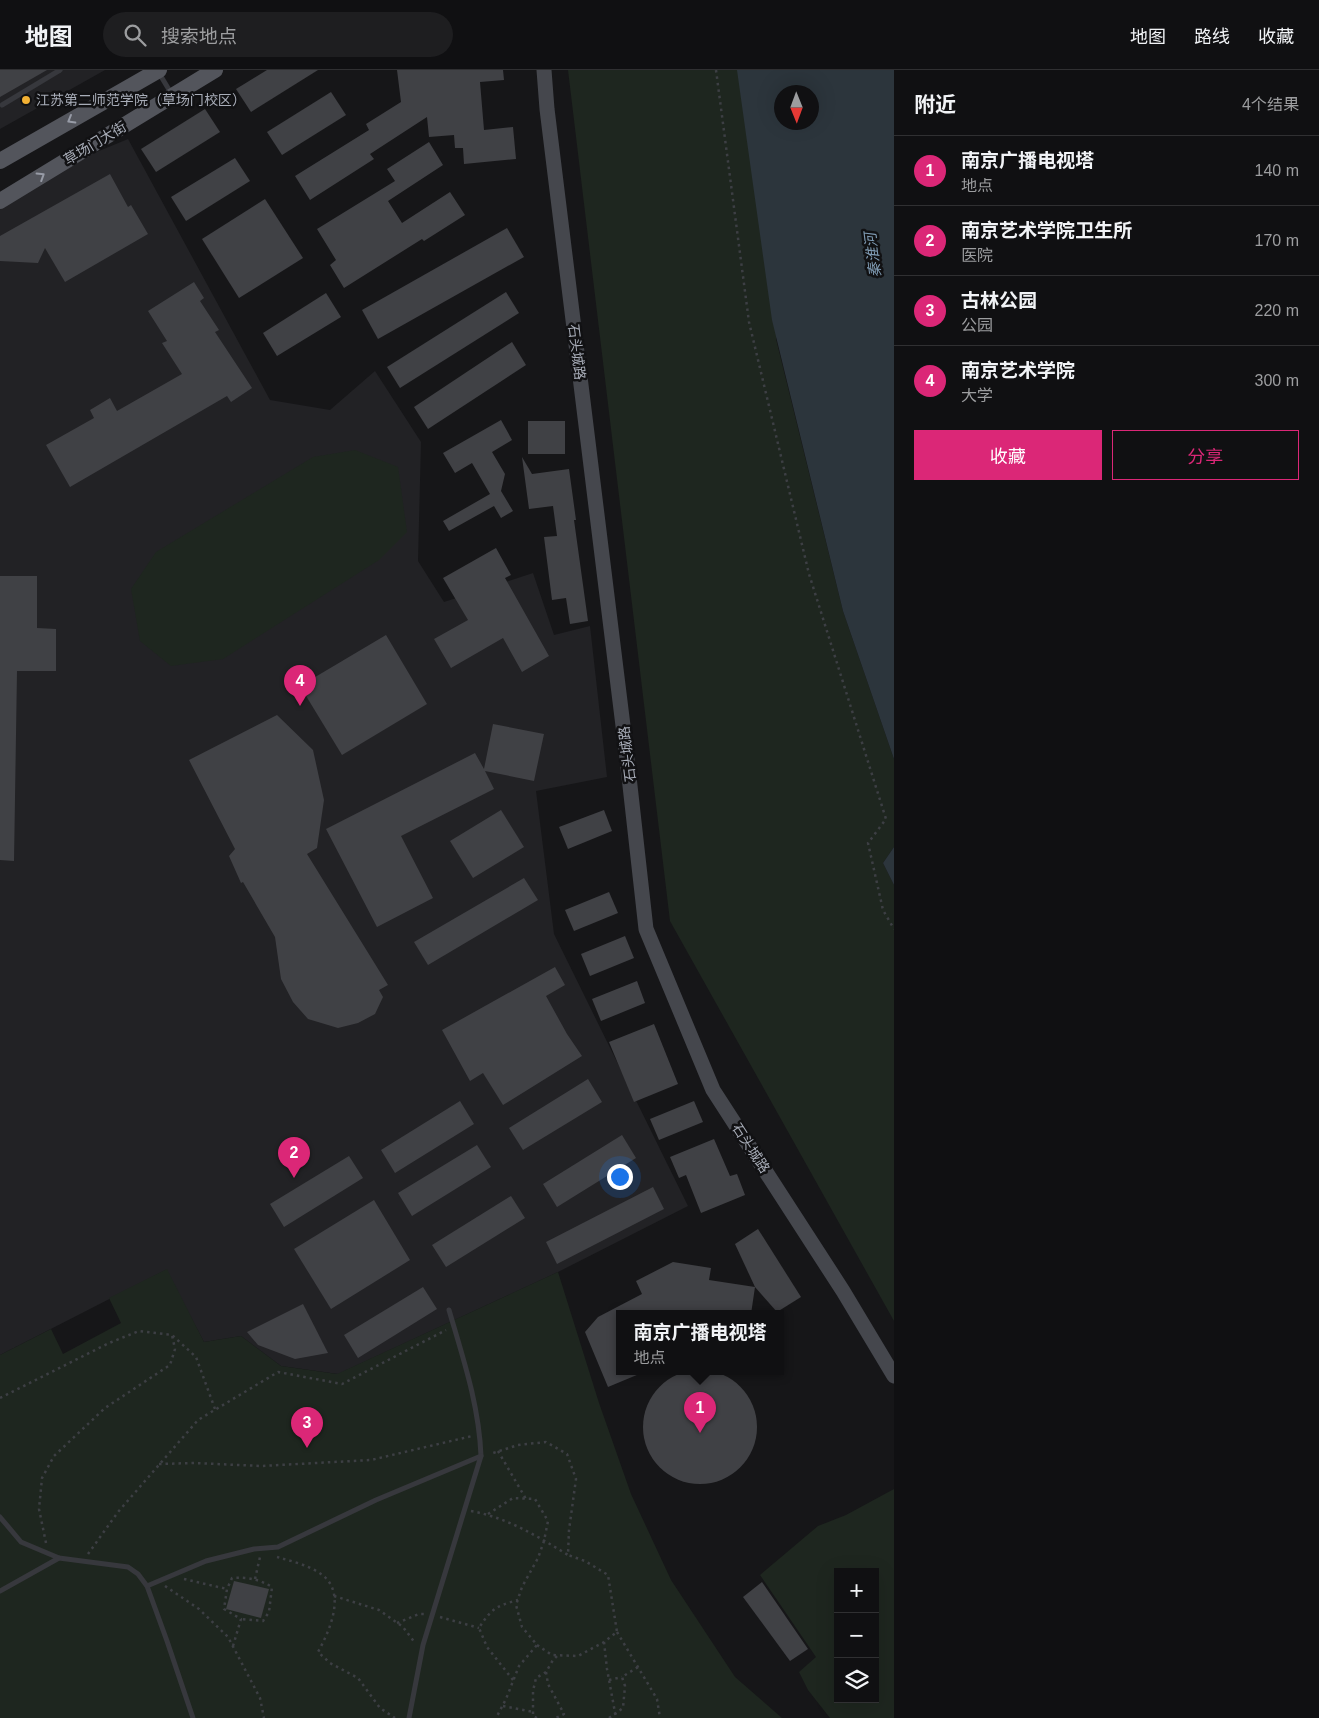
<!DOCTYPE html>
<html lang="zh">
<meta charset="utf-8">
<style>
:root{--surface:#101012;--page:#1e1e20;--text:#f1f3f6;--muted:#9c9d9f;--line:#303032;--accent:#db2777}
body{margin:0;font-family:Arial,"Noto Sans SC",sans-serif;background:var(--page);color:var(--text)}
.controls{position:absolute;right:15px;bottom:15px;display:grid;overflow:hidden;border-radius:0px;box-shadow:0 5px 20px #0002}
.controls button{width:45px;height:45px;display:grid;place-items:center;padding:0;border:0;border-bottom:1px solid var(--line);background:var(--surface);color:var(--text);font:25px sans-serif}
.compass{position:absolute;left:774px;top:15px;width:45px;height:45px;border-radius:50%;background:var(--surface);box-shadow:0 5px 20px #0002;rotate:179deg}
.you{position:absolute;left:619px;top:1106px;width:18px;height:18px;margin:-12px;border:4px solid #fff;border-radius:50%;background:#1a73e8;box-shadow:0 0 0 8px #1a73e833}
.badge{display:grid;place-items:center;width:32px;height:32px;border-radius:50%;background:var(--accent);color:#fff;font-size:16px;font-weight:700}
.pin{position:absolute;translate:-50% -41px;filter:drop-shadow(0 1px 2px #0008)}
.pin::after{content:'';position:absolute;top:26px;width:18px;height:15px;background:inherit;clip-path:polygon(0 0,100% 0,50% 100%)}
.popup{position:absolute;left:616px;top:1240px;width:168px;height:65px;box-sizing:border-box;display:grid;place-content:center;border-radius:0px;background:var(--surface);filter:drop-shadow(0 1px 4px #0005);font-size:16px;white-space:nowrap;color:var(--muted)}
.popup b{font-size:19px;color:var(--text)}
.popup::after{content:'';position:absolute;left:50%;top:100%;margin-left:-10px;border:10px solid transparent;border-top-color:var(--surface)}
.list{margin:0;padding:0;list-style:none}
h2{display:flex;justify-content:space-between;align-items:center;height:65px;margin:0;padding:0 20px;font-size:21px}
h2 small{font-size:16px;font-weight:400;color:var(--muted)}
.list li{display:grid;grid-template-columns:32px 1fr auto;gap:15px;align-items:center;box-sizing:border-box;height:70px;padding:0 20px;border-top:1px solid var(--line)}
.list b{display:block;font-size:19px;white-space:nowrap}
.list p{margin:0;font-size:16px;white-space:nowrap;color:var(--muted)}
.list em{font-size:16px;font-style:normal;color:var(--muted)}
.actions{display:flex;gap:10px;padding:15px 20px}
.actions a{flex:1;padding:11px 0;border:1px solid var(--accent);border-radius:0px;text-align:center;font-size:18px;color:var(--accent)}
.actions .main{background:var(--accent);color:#fff}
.icon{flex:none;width:28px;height:28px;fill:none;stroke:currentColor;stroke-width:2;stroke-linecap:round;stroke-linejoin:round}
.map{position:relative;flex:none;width:894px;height:1648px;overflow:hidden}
header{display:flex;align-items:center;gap:30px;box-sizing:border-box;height:70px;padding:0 25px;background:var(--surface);border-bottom:1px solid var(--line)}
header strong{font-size:24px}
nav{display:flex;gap:28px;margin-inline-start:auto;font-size:18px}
.search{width:350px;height:45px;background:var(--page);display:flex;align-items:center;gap:12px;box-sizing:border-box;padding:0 18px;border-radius:28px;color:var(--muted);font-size:19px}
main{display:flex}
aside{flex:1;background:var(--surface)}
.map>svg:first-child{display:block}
.built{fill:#222225}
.green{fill:#1e261f;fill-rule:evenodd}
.water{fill:#2c353c;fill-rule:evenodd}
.building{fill:#404145}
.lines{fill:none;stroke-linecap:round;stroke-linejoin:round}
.path{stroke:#3d3f44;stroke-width:2.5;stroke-dasharray:2.5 4;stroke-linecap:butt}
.lane{stroke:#37383d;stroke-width:5}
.secondary{stroke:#45474d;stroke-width:15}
.primary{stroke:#53555c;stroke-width:16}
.oneway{stroke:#979ba6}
.poi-dot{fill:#f2b134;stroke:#111113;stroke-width:2}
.labels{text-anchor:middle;stroke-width:5;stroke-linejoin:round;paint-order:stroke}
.poi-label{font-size:14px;fill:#a8adb8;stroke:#111113;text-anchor:start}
.street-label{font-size:14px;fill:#a8adb8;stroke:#111113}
.water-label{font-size:15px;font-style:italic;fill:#7f9bb3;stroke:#111113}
</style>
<header>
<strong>地图</strong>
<div class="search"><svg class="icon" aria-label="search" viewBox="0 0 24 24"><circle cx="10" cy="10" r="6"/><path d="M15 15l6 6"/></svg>搜索地点</div>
<nav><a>地图</a><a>路线</a><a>收藏</a></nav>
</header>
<main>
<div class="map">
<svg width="894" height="1648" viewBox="0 0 894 1648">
<rect width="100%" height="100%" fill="#161618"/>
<g class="built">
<polygon points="0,0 105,0 0,59"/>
<polygon points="128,69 270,330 330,340 375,301 421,372 418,491 444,532 533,503 554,565 590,556 607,707 536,721 554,864 688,1136 558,1202 338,1304 281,1296 241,1266 204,1272 166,1200 0,1285 0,137 46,103"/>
</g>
<g class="green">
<path d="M568,0H894L776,269L843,541L894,689V777L883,793L894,815V1251L670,851ZM782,22H812V52H782Z"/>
<polygon points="355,380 398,397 407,462 379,490 223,589 171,596 140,571 131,519 156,482 313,387"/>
<polygon points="167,1199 204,1272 241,1266 281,1296 337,1304 558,1202 599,1333 631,1424 671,1510 735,1607 782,1648 0,1648 0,1285 51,1259 63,1284 121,1253 109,1228"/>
<path d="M894,1419V1648H830L808,1620L799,1602L816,1587L760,1505L818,1456L846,1445ZM838,1502H875V1629H838Z"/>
</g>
<g class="water">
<path d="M737,0H894V689L843,541L772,250ZM782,22H812V52H782Z"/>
<polygon points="894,777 894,815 883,793"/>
</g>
<g class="building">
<polygon points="0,0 47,0 0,27"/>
<polygon points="267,0 318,0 251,42 236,19"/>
<polygon points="397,0 503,0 504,10 480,12 484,60 513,57 516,89 464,94 463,78 455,78 454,65 429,67 427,47 370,84 374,89 310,130 295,106 369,60 366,54 401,32"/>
<polygon points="331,22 346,45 282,85 267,62"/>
<polygon points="205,39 220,62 156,102 141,79"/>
<polygon points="429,72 443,95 388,131 402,153 450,122 465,145 424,171 422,169 344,218 330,195 336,190 317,159 395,111 387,99"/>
<polygon points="235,88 250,111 186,151 171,127"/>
<polygon points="110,104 128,137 131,135 148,164 65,212 45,178 38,193 0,191 0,166"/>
<polygon points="265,129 303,188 239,228 202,169"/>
<polygon points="507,158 524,187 378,269 362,240"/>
<polygon points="194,212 204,228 200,231 219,260 215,262 252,318 231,332 227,326 70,417 46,375 94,348 90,340 110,328 117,341 182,304 162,273 167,271 148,241"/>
<polygon points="506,222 519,243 400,318 387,297"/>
<polygon points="326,223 341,247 277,286 263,263"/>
<polygon points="512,272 526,295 428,359 414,337"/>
<polygon points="501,350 512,370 492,382 505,404 501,421 513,441 501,448 494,436 449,461 443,451 490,424 472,393 455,403 443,383"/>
<rect x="528" y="351" width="37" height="33"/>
<polygon points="522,387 532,404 569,399 576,450 574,450 588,551 570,554 566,528 552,530 544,467 557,466 553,436 529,439"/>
<polygon points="496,478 511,505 505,508 549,586 522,602 503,568 451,598 434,569 468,550 443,508"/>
<polygon points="0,506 37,506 37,558 56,559 56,601 17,601 14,791 0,790"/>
<polygon points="386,565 427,634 342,685 300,616"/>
<polygon points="277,645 313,680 324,730 317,778 307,784 388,915 379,920 383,927 375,944 358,953 338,958 308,949 293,932 281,909 275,867 243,812 241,813 229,786 235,779 189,690"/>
<polygon points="493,654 544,664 534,711 485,701 494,719 401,766 433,828 377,857 326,759 475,683 484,699"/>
<polygon points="501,740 524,777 473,808 450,771"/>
<polygon points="604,740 612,761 568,779 559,757"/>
<polygon points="524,808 538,830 428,895 414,872"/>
<polygon points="609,822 618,843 574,861 565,840"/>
<polygon points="625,866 634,888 590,906 581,884"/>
<polygon points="555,897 565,915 546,926 567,964 582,986 503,1035 483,1003 470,1011 442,960"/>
<polygon points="637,911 645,933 601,951 592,929"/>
<polygon points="654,954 678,1014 634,1032 609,972"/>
<polygon points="588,1009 602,1032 523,1080 509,1058"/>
<polygon points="460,1031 474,1054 395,1103 381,1080"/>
<polygon points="694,1031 703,1052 659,1070 650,1049"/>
<polygon points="622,1065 636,1088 557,1137 543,1114"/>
<polygon points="714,1069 730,1106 737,1104 745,1125 701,1143 686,1105 679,1108 670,1087"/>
<polygon points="477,1075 491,1097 412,1146 398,1123"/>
<polygon points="349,1086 363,1108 284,1157 270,1134"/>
<polygon points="653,1117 664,1139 557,1194 546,1172"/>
<polygon points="511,1126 525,1148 446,1197 432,1175"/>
<polygon points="374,1130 410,1190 331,1239 294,1179"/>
<polygon points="758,1159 801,1227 777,1242 755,1217 735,1174"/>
<polygon points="673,1192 711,1198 709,1210 755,1217 751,1244 620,1244 620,1302 644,1302 608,1317 585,1262 598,1247 642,1224 636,1211"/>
<polygon points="423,1217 437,1239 358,1288 344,1265"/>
<polygon points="303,1234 328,1283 295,1289 258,1275 247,1262"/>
<circle cx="700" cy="1357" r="57"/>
<polygon points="234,1511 269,1519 261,1548 226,1539"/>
<polygon points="762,1512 808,1579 790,1591 743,1527"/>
</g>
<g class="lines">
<g class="path">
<polyline points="716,0 749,252 809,504 886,749 868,773 883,840 894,859"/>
<polyline points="0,1328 109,1273 139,1261 172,1265 196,1287 215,1339"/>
<polyline points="498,1381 526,1429"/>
<polyline points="159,1394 194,1393 261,1396 371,1390 472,1366"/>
<path d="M471,1441C508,1448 537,1466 568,1485L569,1460L576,1409L567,1384L546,1372L518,1375L490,1384"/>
<polyline points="488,1444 513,1428 535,1429 548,1451 544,1471 538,1488 522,1517 516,1535 522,1557 537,1575 519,1596 506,1629 496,1648"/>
<polyline points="46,1473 39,1439 42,1408 54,1386 105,1338 170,1295 175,1279 172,1265"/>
<polyline points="88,1484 118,1442 198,1350 278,1302 342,1314 446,1260"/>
<path d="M277,1487C291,1491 308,1495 321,1504C347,1522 330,1560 318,1582L330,1593L358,1608L380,1638L395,1648"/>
<polyline points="184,1509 227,1519"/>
<polyline points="255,1509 260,1487"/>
<polyline points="165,1516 199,1539 228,1567 260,1628 264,1648"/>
<polyline points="334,1526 379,1540 403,1557 415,1573"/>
<polyline points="440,1547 479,1558"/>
<polyline points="397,1553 419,1544 425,1544"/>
<polyline points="617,1562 657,1629 660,1648"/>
<polyline points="604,1572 607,1599 616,1648"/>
<polyline points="537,1575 552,1585 578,1586 604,1572 617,1562 608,1505 585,1491 568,1485"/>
<path d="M233,1576L241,1549L224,1539L227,1519L232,1508C247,1507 259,1509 272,1517L269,1542L263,1551L241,1549"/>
<polyline points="546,1602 548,1614 564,1644 556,1648"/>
<path d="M513,1610L487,1577L479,1558C491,1539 496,1536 518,1530"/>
<polyline points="609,1610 622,1607"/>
<polyline points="503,1636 533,1642"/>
<polyline points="537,1648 533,1646 533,1621 536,1608 546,1602 553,1590 557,1586"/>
<polyline points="609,1648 623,1638 625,1616 622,1607 638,1597"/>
</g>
<g class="lane">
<polyline points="159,3 171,23"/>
<polyline points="2,35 60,0"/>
<polyline points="0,1447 21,1472 59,1488 128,1497 138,1504 147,1516 167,1571 193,1648"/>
<path d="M147,1516L206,1491L254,1479L278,1477L376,1430L481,1386C479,1335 463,1288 449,1240"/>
<polyline points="0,1521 59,1488"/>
<polyline points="409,1648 423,1575 481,1386"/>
</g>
<polyline class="secondary" points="544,0 547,39 626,680 646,859 713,1020 843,1221 894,1306"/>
<g class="primary">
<polyline points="0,91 159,0"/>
<polyline points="0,131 215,0"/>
</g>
</g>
<defs><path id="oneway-chevron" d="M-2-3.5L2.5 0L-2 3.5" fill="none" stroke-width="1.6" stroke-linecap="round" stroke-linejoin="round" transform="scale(1.25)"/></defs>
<g class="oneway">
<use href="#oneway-chevron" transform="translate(71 50) rotate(150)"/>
<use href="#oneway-chevron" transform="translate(41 106) rotate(-32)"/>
</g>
<circle class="poi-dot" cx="26" cy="30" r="5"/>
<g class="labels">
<g class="poi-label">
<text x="36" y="35">江苏第二师范学院（草场门校区）</text>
</g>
<g class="street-label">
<text transform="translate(95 73) rotate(-31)" y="5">草场门大街</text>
<text transform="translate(577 282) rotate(83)" y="5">石头城路</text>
<text transform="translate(627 684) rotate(-97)" y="5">石头城路</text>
<text transform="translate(751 1078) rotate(57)" y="5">石头城路</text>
</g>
<g class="water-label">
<text transform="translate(873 185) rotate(-97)" y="5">秦淮河</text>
</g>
</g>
</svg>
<div class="controls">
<button>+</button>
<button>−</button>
<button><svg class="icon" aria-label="layers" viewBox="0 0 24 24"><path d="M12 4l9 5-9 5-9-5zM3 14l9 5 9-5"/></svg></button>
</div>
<svg class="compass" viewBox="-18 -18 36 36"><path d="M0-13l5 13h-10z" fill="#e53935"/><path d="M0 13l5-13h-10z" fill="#9c9d9f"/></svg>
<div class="you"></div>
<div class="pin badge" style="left:700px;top:1363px">1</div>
<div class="popup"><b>南京广播电视塔</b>地点</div>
<div class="pin badge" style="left:294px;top:1108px">2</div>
<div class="pin badge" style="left:307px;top:1378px">3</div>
<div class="pin badge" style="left:300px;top:636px">4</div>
</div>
<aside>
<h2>附近<small>4个结果</small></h2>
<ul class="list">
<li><span class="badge">1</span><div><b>南京广播电视塔</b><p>地点</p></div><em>140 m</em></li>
<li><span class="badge">2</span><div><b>南京艺术学院卫生所</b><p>医院</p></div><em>170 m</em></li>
<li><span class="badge">3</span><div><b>古林公园</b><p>公园</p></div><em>220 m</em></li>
<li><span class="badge">4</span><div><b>南京艺术学院</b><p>大学</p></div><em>300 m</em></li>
</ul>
<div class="actions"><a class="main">收藏</a><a>分享</a></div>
</aside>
</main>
